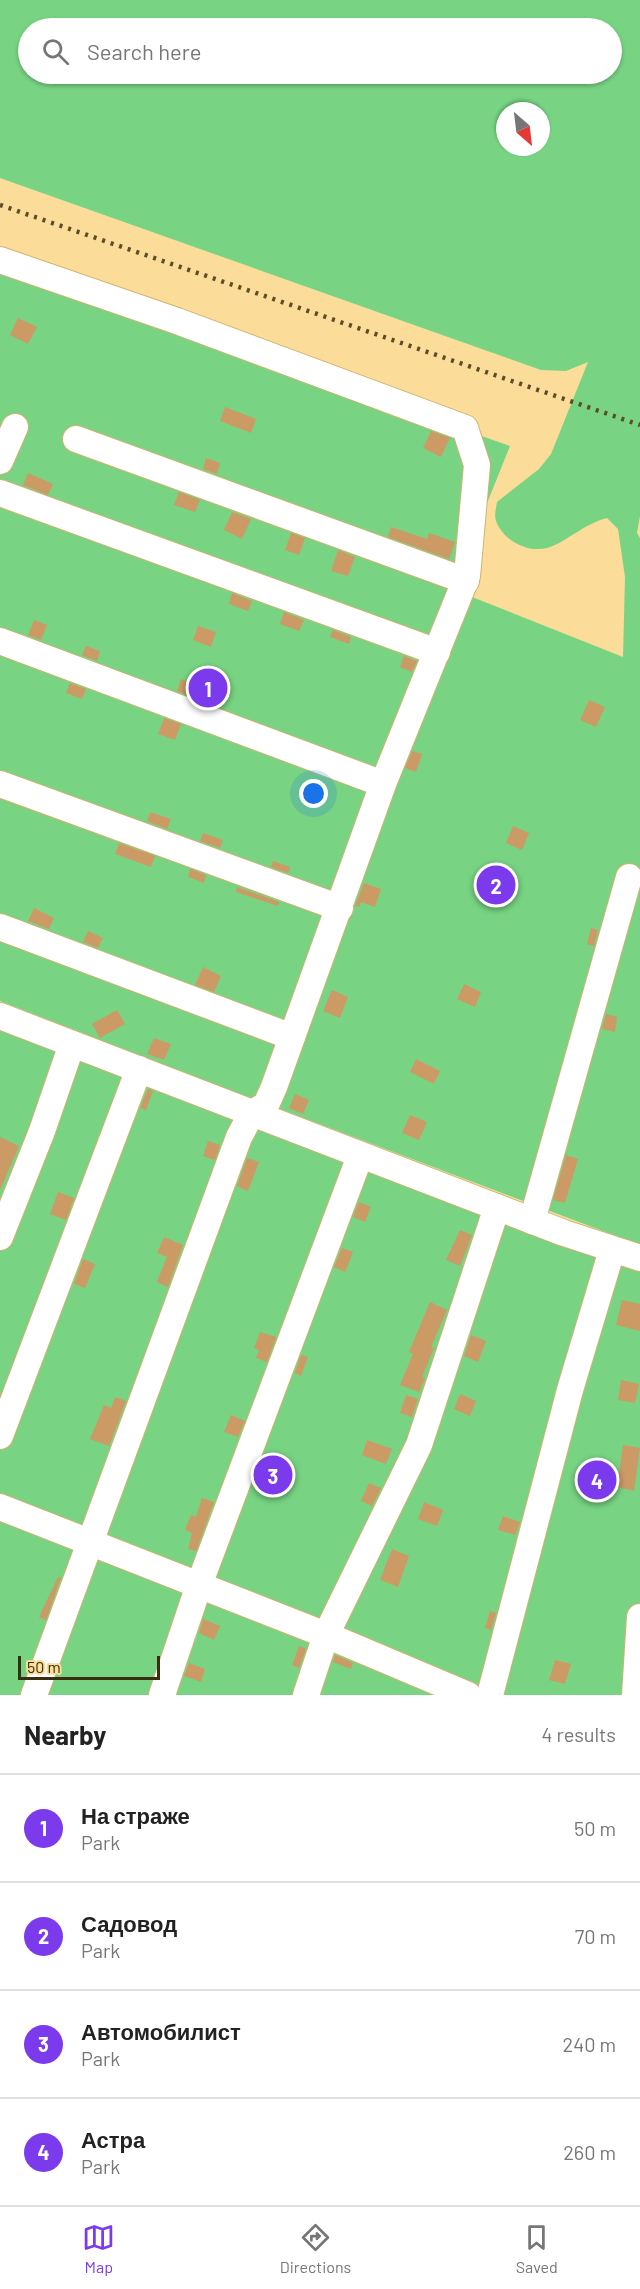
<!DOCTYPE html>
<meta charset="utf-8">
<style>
:root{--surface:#fff;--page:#f6f6f6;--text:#222;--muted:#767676;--line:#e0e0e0;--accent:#7c3aed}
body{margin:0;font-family:Barlow,sans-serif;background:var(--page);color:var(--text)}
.compass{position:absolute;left:496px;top:102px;width:54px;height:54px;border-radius:50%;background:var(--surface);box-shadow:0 2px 4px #0004;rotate:152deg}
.scale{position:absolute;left:18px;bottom:15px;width:142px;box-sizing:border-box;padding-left:6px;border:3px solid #392e11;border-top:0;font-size:16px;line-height:21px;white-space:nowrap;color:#392e11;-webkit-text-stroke:4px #fbdd99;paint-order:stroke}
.you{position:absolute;left:314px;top:794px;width:21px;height:21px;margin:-15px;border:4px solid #fff;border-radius:50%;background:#1a73e8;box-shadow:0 0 0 9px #1a73e833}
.badge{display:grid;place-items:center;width:39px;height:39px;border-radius:50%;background:var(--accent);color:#fff;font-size:20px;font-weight:700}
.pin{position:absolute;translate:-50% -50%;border:3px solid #fff;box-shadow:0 2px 6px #0006}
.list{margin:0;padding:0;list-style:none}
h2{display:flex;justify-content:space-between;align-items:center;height:78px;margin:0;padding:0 24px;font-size:26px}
h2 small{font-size:20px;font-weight:400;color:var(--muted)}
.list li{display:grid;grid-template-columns:39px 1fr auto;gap:18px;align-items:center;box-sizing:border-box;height:108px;padding:0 24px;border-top:2px solid var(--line)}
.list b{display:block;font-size:22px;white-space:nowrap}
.list p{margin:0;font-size:20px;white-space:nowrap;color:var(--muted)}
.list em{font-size:20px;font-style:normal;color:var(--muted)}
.icon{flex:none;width:33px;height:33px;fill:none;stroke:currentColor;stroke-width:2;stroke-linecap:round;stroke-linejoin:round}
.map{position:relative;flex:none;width:640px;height:1695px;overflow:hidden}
.search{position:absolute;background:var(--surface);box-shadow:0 2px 4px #0004;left:18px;right:18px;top:18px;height:66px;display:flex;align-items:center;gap:15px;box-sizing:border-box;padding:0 21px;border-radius:33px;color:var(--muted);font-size:22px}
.sheet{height:510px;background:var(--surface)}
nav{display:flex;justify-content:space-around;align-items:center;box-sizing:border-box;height:84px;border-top:2px solid var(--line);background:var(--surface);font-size:16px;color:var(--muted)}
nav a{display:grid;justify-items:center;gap:3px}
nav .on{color:var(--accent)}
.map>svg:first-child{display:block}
.green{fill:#78d483;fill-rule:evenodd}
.building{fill:#cc9a64}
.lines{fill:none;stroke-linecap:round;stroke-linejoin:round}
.minor-casing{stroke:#d0b370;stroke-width:28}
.minor{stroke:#fff;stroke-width:26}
.rail{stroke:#5b4d29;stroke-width:4.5;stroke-dasharray:3 6;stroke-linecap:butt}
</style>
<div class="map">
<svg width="640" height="1695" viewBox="0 0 640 1695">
<rect width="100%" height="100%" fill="#fbdd99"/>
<g class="green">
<path d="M0,0H640V516L637,533L640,538V1245L269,1105L462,593L623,657L625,577L618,529L607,518C583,524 564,544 547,548C527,553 503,540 496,521C494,516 496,508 497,502L539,469L551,454L588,362L566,371L541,370L0,178ZM28,28H612V74H28ZM505,111H541V147H505Z"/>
<polygon points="0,266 510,446 453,588 258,1102 0,1001"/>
<polygon points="0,1019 66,1044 0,1211"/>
<polygon points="74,1045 614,1255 479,1695 0,1695 0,1242"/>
<polygon points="616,1265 640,1268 640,1695 501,1695"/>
</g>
<g class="building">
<polygon points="18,318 37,327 28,344 10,335"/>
<polygon points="225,407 256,419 251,433 220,421"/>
<polygon points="431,431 450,438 441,457 423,448"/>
<polygon points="206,458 220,463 217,474 203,469"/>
<polygon points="28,473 53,484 48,495 23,485"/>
<polygon points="179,492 200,500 195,512 174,505"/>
<polygon points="232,512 251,519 242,539 224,530"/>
<polygon points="391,527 427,539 429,533 455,542 449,559 388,537"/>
<polygon points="291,533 305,538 299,555 285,550"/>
<polygon points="338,550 355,557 348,576 331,571"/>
<polygon points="232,593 252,601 248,611 229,604"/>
<polygon points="284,612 304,620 299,631 280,624"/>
<polygon points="34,620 47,625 41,640 28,635"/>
<polygon points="198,626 216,632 211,647 193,640"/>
<polygon points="333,630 351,637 349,644 330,637"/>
<polygon points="86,646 100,651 97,661 82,655"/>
<polygon points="404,656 417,661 412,672 400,667"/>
<polygon points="181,679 214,693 209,703 177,691"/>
<polygon points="70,683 86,689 82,699 66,693"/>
<polygon points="589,700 605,707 596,727 580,720"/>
<polygon points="164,718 181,724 175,740 158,734"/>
<polygon points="412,751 422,754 416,772 405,768"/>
<polygon points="150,812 171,819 167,829 147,821"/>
<polygon points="513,826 529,833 522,850 506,843"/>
<polygon points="203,833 223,840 220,848 200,841"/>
<polygon points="119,843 155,856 151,867 115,854"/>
<polygon points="273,861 290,867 288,873 271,867"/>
<polygon points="190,869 206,875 204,883 188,877"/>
<polygon points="364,883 381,889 375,907 361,902 359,907 355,906"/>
<polygon points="237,887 279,902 278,906 236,892"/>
<polygon points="34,908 54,918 49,929 28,921"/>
<polygon points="591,928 598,930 594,946 587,944"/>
<polygon points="88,931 103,938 98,948 83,942"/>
<polygon points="203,967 221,976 214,992 195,985"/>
<polygon points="464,984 481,992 475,1007 457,999"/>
<polygon points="332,990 348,997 340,1018 323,1011"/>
<polygon points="117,1010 125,1024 100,1038 92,1024"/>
<polygon points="606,1014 617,1017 615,1032 602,1029"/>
<polygon points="154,1038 171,1044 164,1060 147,1054"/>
<polygon points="416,1059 440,1071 434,1084 410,1072"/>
<polygon points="148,1089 153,1091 146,1110 140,1108"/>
<polygon points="295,1094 309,1100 303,1114 289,1108"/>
<polygon points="410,1115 427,1122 419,1140 402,1133"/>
<polygon points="0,1137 19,1146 0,1190"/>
<polygon points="208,1141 220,1145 215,1160 203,1156"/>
<polygon points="566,1155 578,1159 565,1203 553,1200"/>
<polygon points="247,1158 259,1162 248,1191 237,1186"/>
<polygon points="58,1192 74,1198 66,1220 50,1214"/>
<polygon points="359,1202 371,1207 365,1222 353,1217"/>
<polygon points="460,1230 472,1235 460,1266 446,1260"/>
<polygon points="164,1237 183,1245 168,1287 157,1282 167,1257 157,1253"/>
<polygon points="342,1248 353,1252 345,1272 334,1267"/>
<polygon points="83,1259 95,1264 85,1288 74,1284"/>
<polygon points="622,1300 640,1304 640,1331 616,1325"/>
<polygon points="430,1302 447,1310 431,1347 434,1348 422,1377 425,1378 419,1392 400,1385 413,1354 409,1352"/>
<polygon points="260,1332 276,1337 267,1362 256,1358 259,1350 254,1348"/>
<polygon points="471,1335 486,1341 478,1362 464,1356"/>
<polygon points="301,1355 308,1357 301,1376 295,1373"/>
<polygon points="621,1380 639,1384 635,1403 618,1400"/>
<polygon points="460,1394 476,1401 470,1416 454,1409"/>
<polygon points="406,1395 418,1399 412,1417 400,1413"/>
<polygon points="115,1397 126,1401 109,1446 90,1439 104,1405 111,1408"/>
<polygon points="231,1415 245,1421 238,1437 224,1432"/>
<polygon points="367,1440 392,1449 386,1464 362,1455"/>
<polygon points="623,1445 640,1448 634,1491 617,1487"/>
<polygon points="369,1483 381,1488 372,1506 361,1501"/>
<polygon points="202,1498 214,1502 196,1551 188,1549 192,1533 185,1530 191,1515 196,1517"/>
<polygon points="424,1502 443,1510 437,1526 418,1519"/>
<polygon points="503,1516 520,1522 515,1535 498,1530"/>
<polygon points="392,1549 409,1556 398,1587 380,1580"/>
<polygon points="58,1577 61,1578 46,1620 39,1617"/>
<polygon points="490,1611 496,1613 491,1630 485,1628"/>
<polygon points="203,1619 220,1626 214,1640 199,1633"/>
<polygon points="299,1646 306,1649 299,1668 292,1665"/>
<polygon points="335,1655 353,1663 351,1669 333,1662"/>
<polygon points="555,1660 571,1664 565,1684 549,1680"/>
<polygon points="189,1663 205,1669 201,1682 184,1676"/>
</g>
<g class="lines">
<defs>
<g id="minor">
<polyline points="0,260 177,321 465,428 477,465 467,576 383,784 274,1087 266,1105 252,1113 239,1137 34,1695"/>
<polyline points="76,439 466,581"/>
<polyline points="0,461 15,427"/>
<polyline points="0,493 437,652"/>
<polyline points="0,641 383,784"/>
<polyline points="0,784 340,908"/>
<polyline points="0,927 292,1037"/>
<polyline points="0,1016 564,1233 640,1258"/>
<polyline points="532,1221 629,877"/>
<polyline points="0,1237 42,1131 72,1044"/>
<polyline points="0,1436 139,1069"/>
<polyline points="0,1507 326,1635 468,1695"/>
<polyline points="162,1695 199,1585 360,1156"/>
<polyline points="306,1695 326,1635 419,1445 497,1207"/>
<polyline points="490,1695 570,1390 612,1250"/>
<polyline points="635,1695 640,1617"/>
</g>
</defs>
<use href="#minor" class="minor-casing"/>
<use href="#minor" class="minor"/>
<polyline class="rail" points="0,205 640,425"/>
</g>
</svg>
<svg class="compass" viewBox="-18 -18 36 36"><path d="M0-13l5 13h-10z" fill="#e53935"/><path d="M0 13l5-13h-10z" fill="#767676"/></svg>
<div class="scale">50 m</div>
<div class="you"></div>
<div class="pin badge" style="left:208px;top:688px">1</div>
<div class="pin badge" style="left:496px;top:885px">2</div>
<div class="pin badge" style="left:273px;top:1475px">3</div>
<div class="pin badge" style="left:597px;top:1480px">4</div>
<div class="search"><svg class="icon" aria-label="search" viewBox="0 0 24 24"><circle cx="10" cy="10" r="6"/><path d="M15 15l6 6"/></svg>Search here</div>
</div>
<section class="sheet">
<h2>Nearby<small>4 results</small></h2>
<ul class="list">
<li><span class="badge">1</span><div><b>На страже</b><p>Park</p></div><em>50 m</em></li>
<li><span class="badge">2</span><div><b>Садовод</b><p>Park</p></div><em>70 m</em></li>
<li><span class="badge">3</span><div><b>Автомобилист</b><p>Park</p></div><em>240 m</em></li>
<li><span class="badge">4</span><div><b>Астра</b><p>Park</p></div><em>260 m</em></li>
</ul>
</section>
<nav>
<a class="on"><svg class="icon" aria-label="map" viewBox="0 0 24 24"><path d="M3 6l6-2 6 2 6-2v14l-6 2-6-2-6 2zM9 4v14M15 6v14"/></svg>Map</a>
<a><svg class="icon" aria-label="directions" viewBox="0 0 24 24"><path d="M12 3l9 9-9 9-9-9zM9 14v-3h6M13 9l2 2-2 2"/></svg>Directions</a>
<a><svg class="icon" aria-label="saved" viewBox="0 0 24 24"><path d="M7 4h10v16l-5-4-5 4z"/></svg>Saved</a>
</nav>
